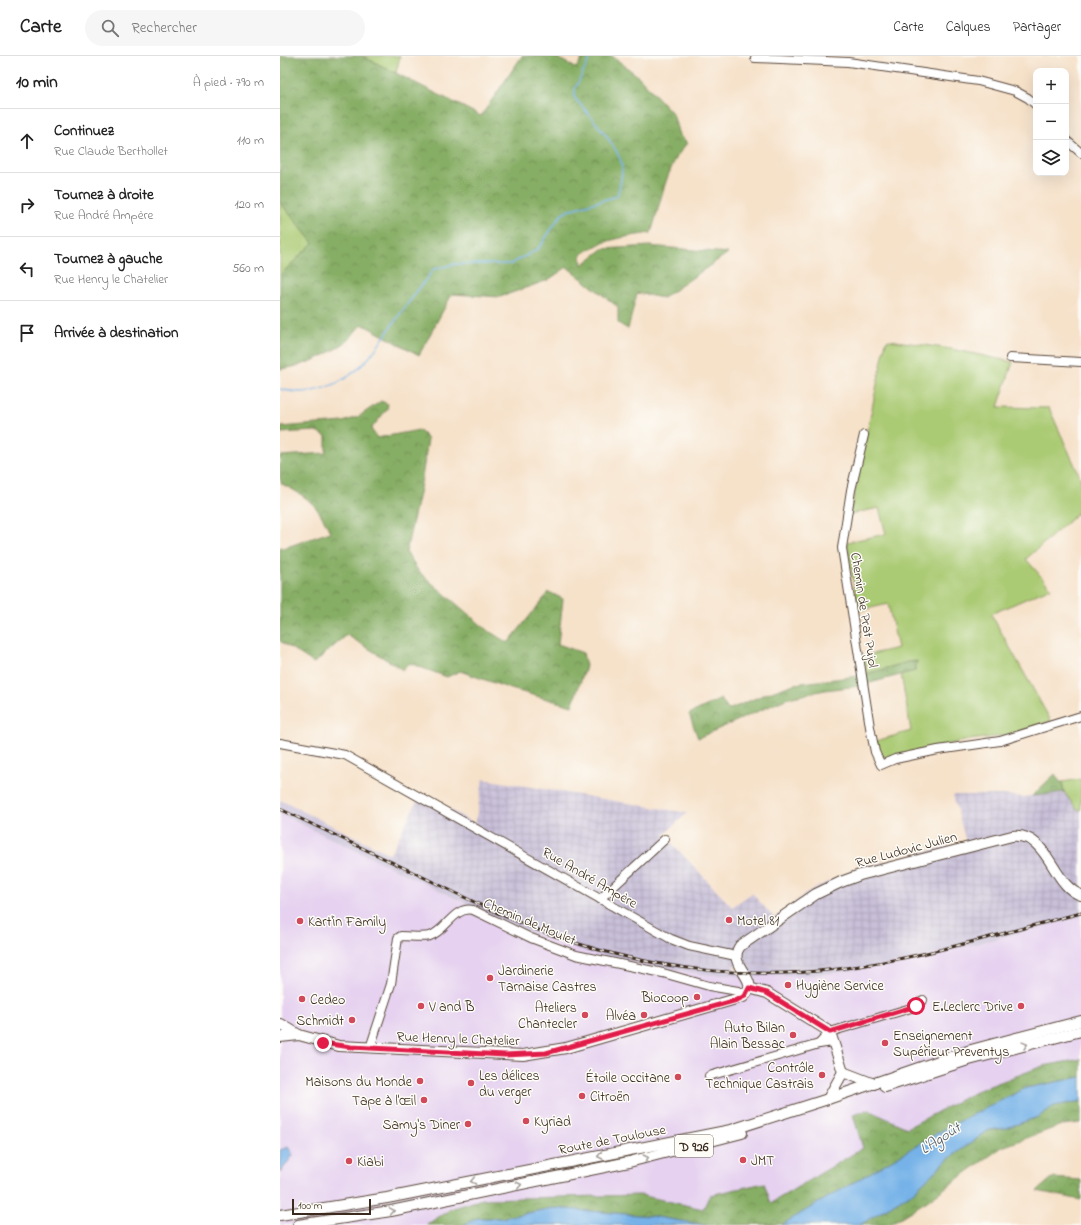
<!DOCTYPE html>
<html lang="fr">
<meta charset="utf-8">
<style>
:root{--surface:#fff;--page:#f6f6f6;--text:#222;--muted:#767676;--line:#e0e0e0}
body{margin:0;font-family:"Indie Flower",sans-serif;background:var(--page);color:var(--text)}
.controls{position:absolute;right:12px;top:12px;display:grid;overflow:hidden;border-radius:8px;box-shadow:0 4px 16px #0002}
.controls button{width:36px;height:36px;display:grid;place-items:center;padding:0;border:0;border-bottom:1px solid var(--line);background:var(--surface);color:var(--text);font:20px sans-serif}
.scale{position:absolute;left:12px;bottom:10px;width:79px;box-sizing:border-box;padding-left:4px;border:2px solid #3b2a1e;border-top:0;font-size:11px;line-height:14px;white-space:nowrap;color:#3b2a1e;-webkit-text-stroke:3px #fdfcf7;paint-order:stroke}
.stop{position:absolute;width:12px;height:12px;margin:-9px;border:3px solid #e11d48;border-radius:50%;background:#fff}
.stop.end{background:#e11d48;border-color:#fff;box-shadow:0 1px 4px #0008}
.list{margin:0;padding:0;list-style:none}
h2{display:flex;justify-content:space-between;align-items:center;height:52px;margin:0;padding:0 16px;font-size:17px}
h2 small{font-size:13px;font-weight:400;color:var(--muted)}
.list li{display:grid;grid-template-columns:26px 1fr auto;gap:12px;align-items:center;box-sizing:border-box;height:64px;padding:0 16px;border-top:1px solid var(--line)}
.list b{display:block;font-size:15px;white-space:nowrap}
.list p{margin:0;font-size:13px;white-space:nowrap;color:var(--muted)}
.list em{font-size:13px;font-style:normal;color:var(--muted)}
.icon{flex:none;width:22px;height:22px;fill:none;stroke:currentColor;stroke-width:2;stroke-linecap:round;stroke-linejoin:round}
.map{position:relative;flex:none;width:801px;height:1169px;overflow:hidden}
header{display:flex;align-items:center;gap:24px;box-sizing:border-box;height:56px;padding:0 20px;background:var(--surface);border-bottom:1px solid var(--line)}
header strong{font-size:19px}
nav{display:flex;gap:22px;margin-inline-start:auto;font-size:14px}
.search{width:280px;height:36px;background:var(--page);display:flex;align-items:center;gap:10px;box-sizing:border-box;padding:0 14px;border-radius:22px;color:var(--muted);font-size:15px}
main{display:flex}
aside{flex:1;background:var(--surface)}
.map>svg:first-child{display:block}
.built{fill:#e6d2f0}
.industrial{fill:url(#industrial-grid)}
.railway{fill:#c8bfd8}
.grass{fill:#aaca73;stroke:#727a48}
.forest{fill:url(#forest-crowns);stroke:#616c42}
.water{fill:#76b2e8;stroke:#586e83}
.lines{fill:none;stroke-linecap:round;stroke-linejoin:round}
.stream{stroke:#76b2e8;stroke-width:1.5}
.minor-casing{stroke:#574538;stroke-width:10}
.major-casing{stroke:#574538;stroke-width:12}
.minor{stroke:#fff;stroke-width:8}
.major{stroke:#fff;stroke-width:10}
.rail-casing{stroke:#3b2a1e;stroke-width:3}
.rail{stroke:#fdfcf7;stroke-width:1.5;stroke-dasharray:4.5;stroke-linecap:butt}
.oneway{stroke:#a79f9a}
.route{stroke:#e11d48;stroke-width:5}
.poi-dot{fill:#d1495b;stroke:#fdfcf7;stroke-width:1.5}
.labels{text-anchor:middle;stroke-width:3;stroke-linejoin:round;paint-order:stroke}
.shield{fill:#fdfcf7;stroke:#75695f;stroke-width:1}
.shield-label{font-size:13px;font-weight:bold;fill:#3b2a1e}
.street-label{font-size:14px;fill:#3b2a1e;stroke:#fdfcf7}
.poi-label{font-size:14px;fill:#3b2a1e;stroke:#fdfcf7;text-anchor:start}
.water-label{font-size:15px;font-style:italic;fill:#505a65;stroke:#fdfcf7}
</style>
<header>
<strong>Carte</strong>
<div class="search"><svg class="icon" aria-label="search" viewBox="0 0 24 24"><circle cx="10" cy="10" r="6"/><path d="M15 15l6 6"/></svg>Rechercher</div>
<nav><a>Carte</a><a>Calques</a><a>Partager</a></nav>
</header>
<main>
<aside>
<h2>10 min<small>À pied · 790 m</small></h2>
<ul class="list">
<li><svg class="icon" aria-label="ahead" viewBox="0 0 24 24"><path d="M12 20V5M6 11l6-6 6 6"/></svg><div><b>Continuez</b><p>Rue Claude Berthollet</p></div><em>110 m</em></li>
<li><svg class="icon" aria-label="right" viewBox="0 0 24 24"><path d="M7 20v-9h11M14 6l5 5-5 5"/></svg><div><b>Tournez à droite</b><p>Rue André Ampère</p></div><em>120 m</em></li>
<li><svg class="icon" aria-label="left" viewBox="0 0 24 24"><path d="M17 20v-9H6M10 6l-5 5 5 5"/></svg><div><b>Tournez à gauche</b><p>Rue Henry le Chatelier</p></div><em>560 m</em></li>
<li><svg class="icon" aria-label="arrive" viewBox="0 0 24 24"><path d="M6 21V4h12l-3 4 3 4H6"/></svg><div><b>Arrivée à destination</b></div></li>
</ul>
</aside>
<div class="map">
<svg width="801" height="1169" viewBox="0 0 801 1169">
<defs>
<pattern id="industrial-grid" width="8" height="8" patternUnits="userSpaceOnUse"><rect width="8" height="8" fill="#c8bfd8"/><path d="M0 4h8M4 0v8" fill="none" stroke="#ada4b9"/></pattern>
<pattern id="forest-crowns" width="20" height="18" patternUnits="userSpaceOnUse"><rect width="20" height="18" fill="#87ae65"/><path d="M2 6a3 3 0 1 1 6 0M12 15a3 3 0 1 1 6 0" fill="none" stroke="#708e53"/></pattern>
</defs>
<rect width="100%" height="100%" fill="#fdfcf7"/>
<filter id="ink" filterUnits="userSpaceOnUse"><feTurbulence type="fractalNoise" baseFrequency=".025" numOctaves="2"/><feDisplacementMap in="SourceGraphic" scale="8" xChannelSelector="R" yChannelSelector="G"/><feConvolveMatrix kernelMatrix="1 2 1 2 8 2 1 2 1" color-interpolation-filters="sRGB"/></filter>
<filter id="wash" filterUnits="userSpaceOnUse"><feTurbulence type="fractalNoise" baseFrequency=".012" numOctaves="4" result="noise"/><feDisplacementMap in="SourceGraphic" scale="16" xChannelSelector="R" yChannelSelector="G"/><feGaussianBlur stdDeviation="0.9" result="paint"/><feColorMatrix in="noise" values="0 0 0 0 0 0 0 0 0 0 0 0 0 0 0 0 0 1.4 0 .05"/><feComposite in="paint" operator="in"/></filter>
<g filter="url(#wash)">
<rect width="100%" height="100%" fill="#f6e1c9"/>
<polygon class="built" points="0,758 229,868 269,883 345,905 422,918 527,920 592,912 636,903 801,861 801,1015 470,1169 0,1169"/>
<polygon class="industrial" points="203,723 407,757 384,779 452,851 472,837 494,862 531,834 576,813 686,786 673,739 722,739 743,741 784,736 797,754 801,754 801,851 632,894 589,903 544,909 454,910 450,907 426,908 337,894 285,879 242,862 146,819 110,798 141,737 195,768"/>
<g class="railway">
<polygon points="0,744 110,798 146,819 243,862 285,879 337,894 426,908 450,907 461,920 422,918 345,905 300,894 229,868 0,758"/>
<polygon points="801,851 801,861 636,903 592,912 527,920 472,920 464,910 544,909 589,903"/>
</g>
<g class="grass">
<polygon points="82,0 120,0 116,17"/>
<polygon points="0,146 33,187 0,219"/>
<polygon points="610,284 671,293 733,306 718,351 769,352 801,423 801,454 746,503 771,532 711,558 771,665 730,679 689,684 602,702 599,697 596,685 631,675 621,618 635,615 637,606 628,606 586,618 583,600 618,592 608,548 578,555 567,486 606,478 599,452 570,458 606,285"/>
<polygon points="801,723 801,754 797,754 784,736 782,726"/>
</g>
<g class="forest">
<path d="M0,0H82L201,60L242,0H274L296,12L304,0H332L358,20L393,58L399,79L407,87C385,112 381,147 371,177C344,181 323,183 301,199L302,209L323,193L370,190L448,197L383,242L357,237L348,273L338,267V251L287,211L268,224L220,241L172,238L139,299L82,268C76,274 70,283 63,288C44,301 22,311 0,313V219L33,187L0,146Z"/>
<path d="M101,345L108,348L107,353L91,373L97,382L139,374L148,383L141,428L126,496L139,516L207,574L228,587L269,536L283,543L278,588L303,597L306,610L292,650L231,633L180,615L167,621L129,607L123,614L67,579L34,607L0,585V491L4,492L50,476C38,449 28,441 2,428L0,422V400L46,397V380L36,375L0,377V371L63,366L78,361Z"/>
<polygon points="637,605 635,615 579,630 545,634 508,642 418,682 409,658 441,643 448,654 483,639 514,628 579,620 628,606"/>
<polygon points="775,718 780,726 782,726 784,736 752,740"/>
<polygon points="801,1003 801,1021 746,1032 668,1071 504,1168 426,1169 370,1160 273,1152 221,1162 198,1162 183,1169 146,1169 171,1153 202,1143 360,1139 423,1153 430,1139 484,1127 491,1147 583,1092 573,1059 588,1054 627,1072 699,1034 763,1010"/>
<polygon points="801,1045 801,1067 782,1069 722,1091 647,1145 608,1169 580,1169 633,1136 667,1104 709,1074 726,1072 758,1061 773,1050"/>
<polygon points="772,1122 801,1124 801,1144 757,1135"/>
</g>
<g class="water">
<polygon points="801,1021 801,1045 774,1050 758,1061 726,1072 709,1074 667,1104 633,1136 580,1169 501,1169 668,1071 746,1032"/>
<polygon points="8,1091 13,1099 0,1117 0,1094"/>
<polygon points="273,1152 370,1160 426,1169 183,1169 198,1162 221,1162"/>
</g>
<g class="lines">
<path class="stream" d="M0,333C30,342 63,329 84,307C96,295 105,279 115,265C128,247 141,230 154,213L175,208H231L258,193L281,159L289,154L337,140C340,130 344,116 341,106C336,88 307,56 294,41L295,33L311,0"/>
</g>
</g>
<g filter="url(#ink)">
<g class="lines">
<defs>
<g id="minor">
<polyline points="475,2 568,6 698,25 735,35 748,42 756,49"/>
<polyline points="786,84 801,97"/>
<polyline points="730,302 801,306"/>
<polyline points="584,379 571,434 562,492 590,671 595,696 601,709 615,703 658,694 720,685 801,660"/>
<polyline points="0,687 65,699 391,883 409,890 456,900"/>
<polyline points="320,843 385,783"/>
<polyline points="553,986 539,988 550,976 631,952 643,944"/>
<path d="M90,992L111,928L118,882L121,880C131,880 141,882 150,880C166,875 174,850 193,854L251,882L296,899L383,917L429,930L458,935L466,938"/>
<polyline points="429,1020 539,988"/>
</g>
<g id="major">
<polyline points="469,932 487,937 550,976 563,1016"/>
<path d="M1,968L19,979L59,990L243,999L286,992L463,941C484,924 445,911 460,890L536,838L561,826L580,819L732,780C769,776 772,830 801,839"/>
<polyline points="0,981 19,979"/>
<polyline points="563,1016 594,1028"/>
<polyline points="605,1031 685,1005 801,975"/>
<polyline points="548,1043 563,1016"/>
<polyline points="0,1159 107,1142 451,1074 548,1043 691,994 801,965"/>
<polyline points="18,1169 111,1155 349,1106 462,1077"/>
</g>
</defs>
<use href="#minor" class="minor-casing"/>
<use href="#major" class="major-casing"/>
<use href="#minor" class="minor"/>
<use href="#major" class="major"/>
<defs>
<path id="rail" d="M0,753C47,775 94,798 141,820C188,843 234,867 284,883C371,913 467,924 558,913C640,903 721,877 801,857"/>
</defs>
<use href="#rail" class="rail-casing"/>
<use href="#rail" class="rail"/>
</g>
<defs><path id="oneway-chevron" d="M-2-3.5L2.5 0L-2 3.5" fill="none" stroke-width="1.6" stroke-linecap="round" stroke-linejoin="round"/></defs>
<g class="oneway">
<use href="#oneway-chevron" transform="translate(745 989) rotate(-15)"/>
<use href="#oneway-chevron" transform="translate(320 1100) rotate(169)"/>
<use href="#oneway-chevron" transform="translate(366 1102) rotate(-14)"/>
<use href="#oneway-chevron" transform="translate(193 1125) rotate(169)"/>
<use href="#oneway-chevron" transform="translate(239 1129) rotate(-12)"/>
<use href="#oneway-chevron" transform="translate(112 1155) rotate(-10)"/>
</g>
</g>
<g class="lines" filter="url(#ink)">
<polyline class="route" points="43,987 71,991 225,999 266,997 457,944 465,940 469,932 487,937 550,976 636,950"/>
</g>
<g class="poi-dot">
<circle cx="449" cy="864" r="4"/>
<circle cx="20" cy="865" r="4"/>
<circle cx="210" cy="922" r="4"/>
<circle cx="508" cy="929" r="4"/>
<circle cx="417" cy="941" r="4"/>
<circle cx="22" cy="943" r="4"/>
<circle cx="141" cy="950" r="4"/>
<circle cx="741" cy="950" r="4"/>
<circle cx="305" cy="959" r="4"/>
<circle cx="364" cy="959" r="4"/>
<circle cx="72" cy="964" r="4"/>
<circle cx="513" cy="979" r="4"/>
<circle cx="605" cy="987" r="4"/>
<circle cx="542" cy="1019" r="4"/>
<circle cx="398" cy="1021" r="4"/>
<circle cx="140" cy="1025" r="4"/>
<circle cx="191" cy="1027" r="4"/>
<circle cx="302" cy="1040" r="4"/>
<circle cx="144" cy="1044" r="4"/>
<circle cx="246" cy="1065" r="4"/>
<circle cx="188" cy="1068" r="4"/>
<circle cx="463" cy="1104" r="4"/>
<circle cx="69" cy="1105" r="4"/>
</g>
<g class="labels">
<rect class="shield" x="395" y="1079" width="38" height="22" rx="3"/>
<g class="shield-label">
<text x="414" y="1095">D 926</text>
</g>
<g class="street-label">
<text transform="translate(585 554) rotate(81)" y="5">Chemin de Prat Pujol</text>
<text transform="translate(626 793) rotate(-15)" y="5">Rue Ludovic Julien</text>
<text transform="translate(310 821) rotate(30)" y="5">Rue André Ampère</text>
<text transform="translate(250 865) rotate(23)" y="5">Chemin de Moulet</text>
<text transform="translate(178 982) rotate(2)" y="5">Rue Henry le Chatelier</text>
<text transform="translate(332 1083) rotate(-11)" y="5">Route de Toulouse</text>
</g>
<g class="poi-label">
<text x="457" y="869">Motel 81</text>
<text x="28" y="870">Kart'in Family</text>
<text x="218" y="919">Jardinerie<tspan x="218" dy="16">Tarnaise Castres</tspan></text>
<text x="516" y="934">Hygiène Service</text>
<text x="409" y="946" text-anchor="end">Biocoop</text>
<text x="30" y="948">Cedeo</text>
<text x="149" y="955">V and B</text>
<text x="733" y="955" text-anchor="end">E.Leclerc Drive</text>
<text x="297" y="956" text-anchor="end">Ateliers<tspan x="297" dy="16">Chantecler</tspan></text>
<text x="356" y="964" text-anchor="end">Alvéa</text>
<text x="64" y="969" text-anchor="end">Schmidt</text>
<text x="505" y="976" text-anchor="end">Auto Bilan<tspan x="505" dy="16">Alain Bessac</tspan></text>
<text x="613" y="984">Enseignement<tspan x="613" dy="16">Supérieur Preventys</tspan></text>
<text x="534" y="1016" text-anchor="end">Contrôle<tspan x="534" dy="16">Technique Castrais</tspan></text>
<text x="199" y="1024">Les délices<tspan x="199" dy="16">du verger</tspan></text>
<text x="390" y="1026" text-anchor="end">Étoile Occitane</text>
<text x="132" y="1030" text-anchor="end">Maisons du Monde</text>
<text x="310" y="1045">Citroën</text>
<text x="136" y="1049" text-anchor="end">Tape à l'Œil</text>
<text x="254" y="1070">Kyriad</text>
<text x="180" y="1073" text-anchor="end">Samy's Diner</text>
<text x="471" y="1109">JMT</text>
<text x="77" y="1110">Kiabi</text>
</g>
<g class="water-label">
<text transform="translate(660 1082) rotate(-33)" y="5">L'Agoût</text>
</g>
</g>
</svg>
<div class="controls">
<button>+</button>
<button>−</button>
<button><svg class="icon" aria-label="layers" viewBox="0 0 24 24"><path d="M12 4l9 5-9 5-9-5zM3 14l9 5 9-5"/></svg></button>
</div>
<div class="scale">100 m</div>
<div class="stop" style="left:636px;top:950px"></div>
<div class="stop end" style="left:43px;top:987px"></div>
</div>
</main>
